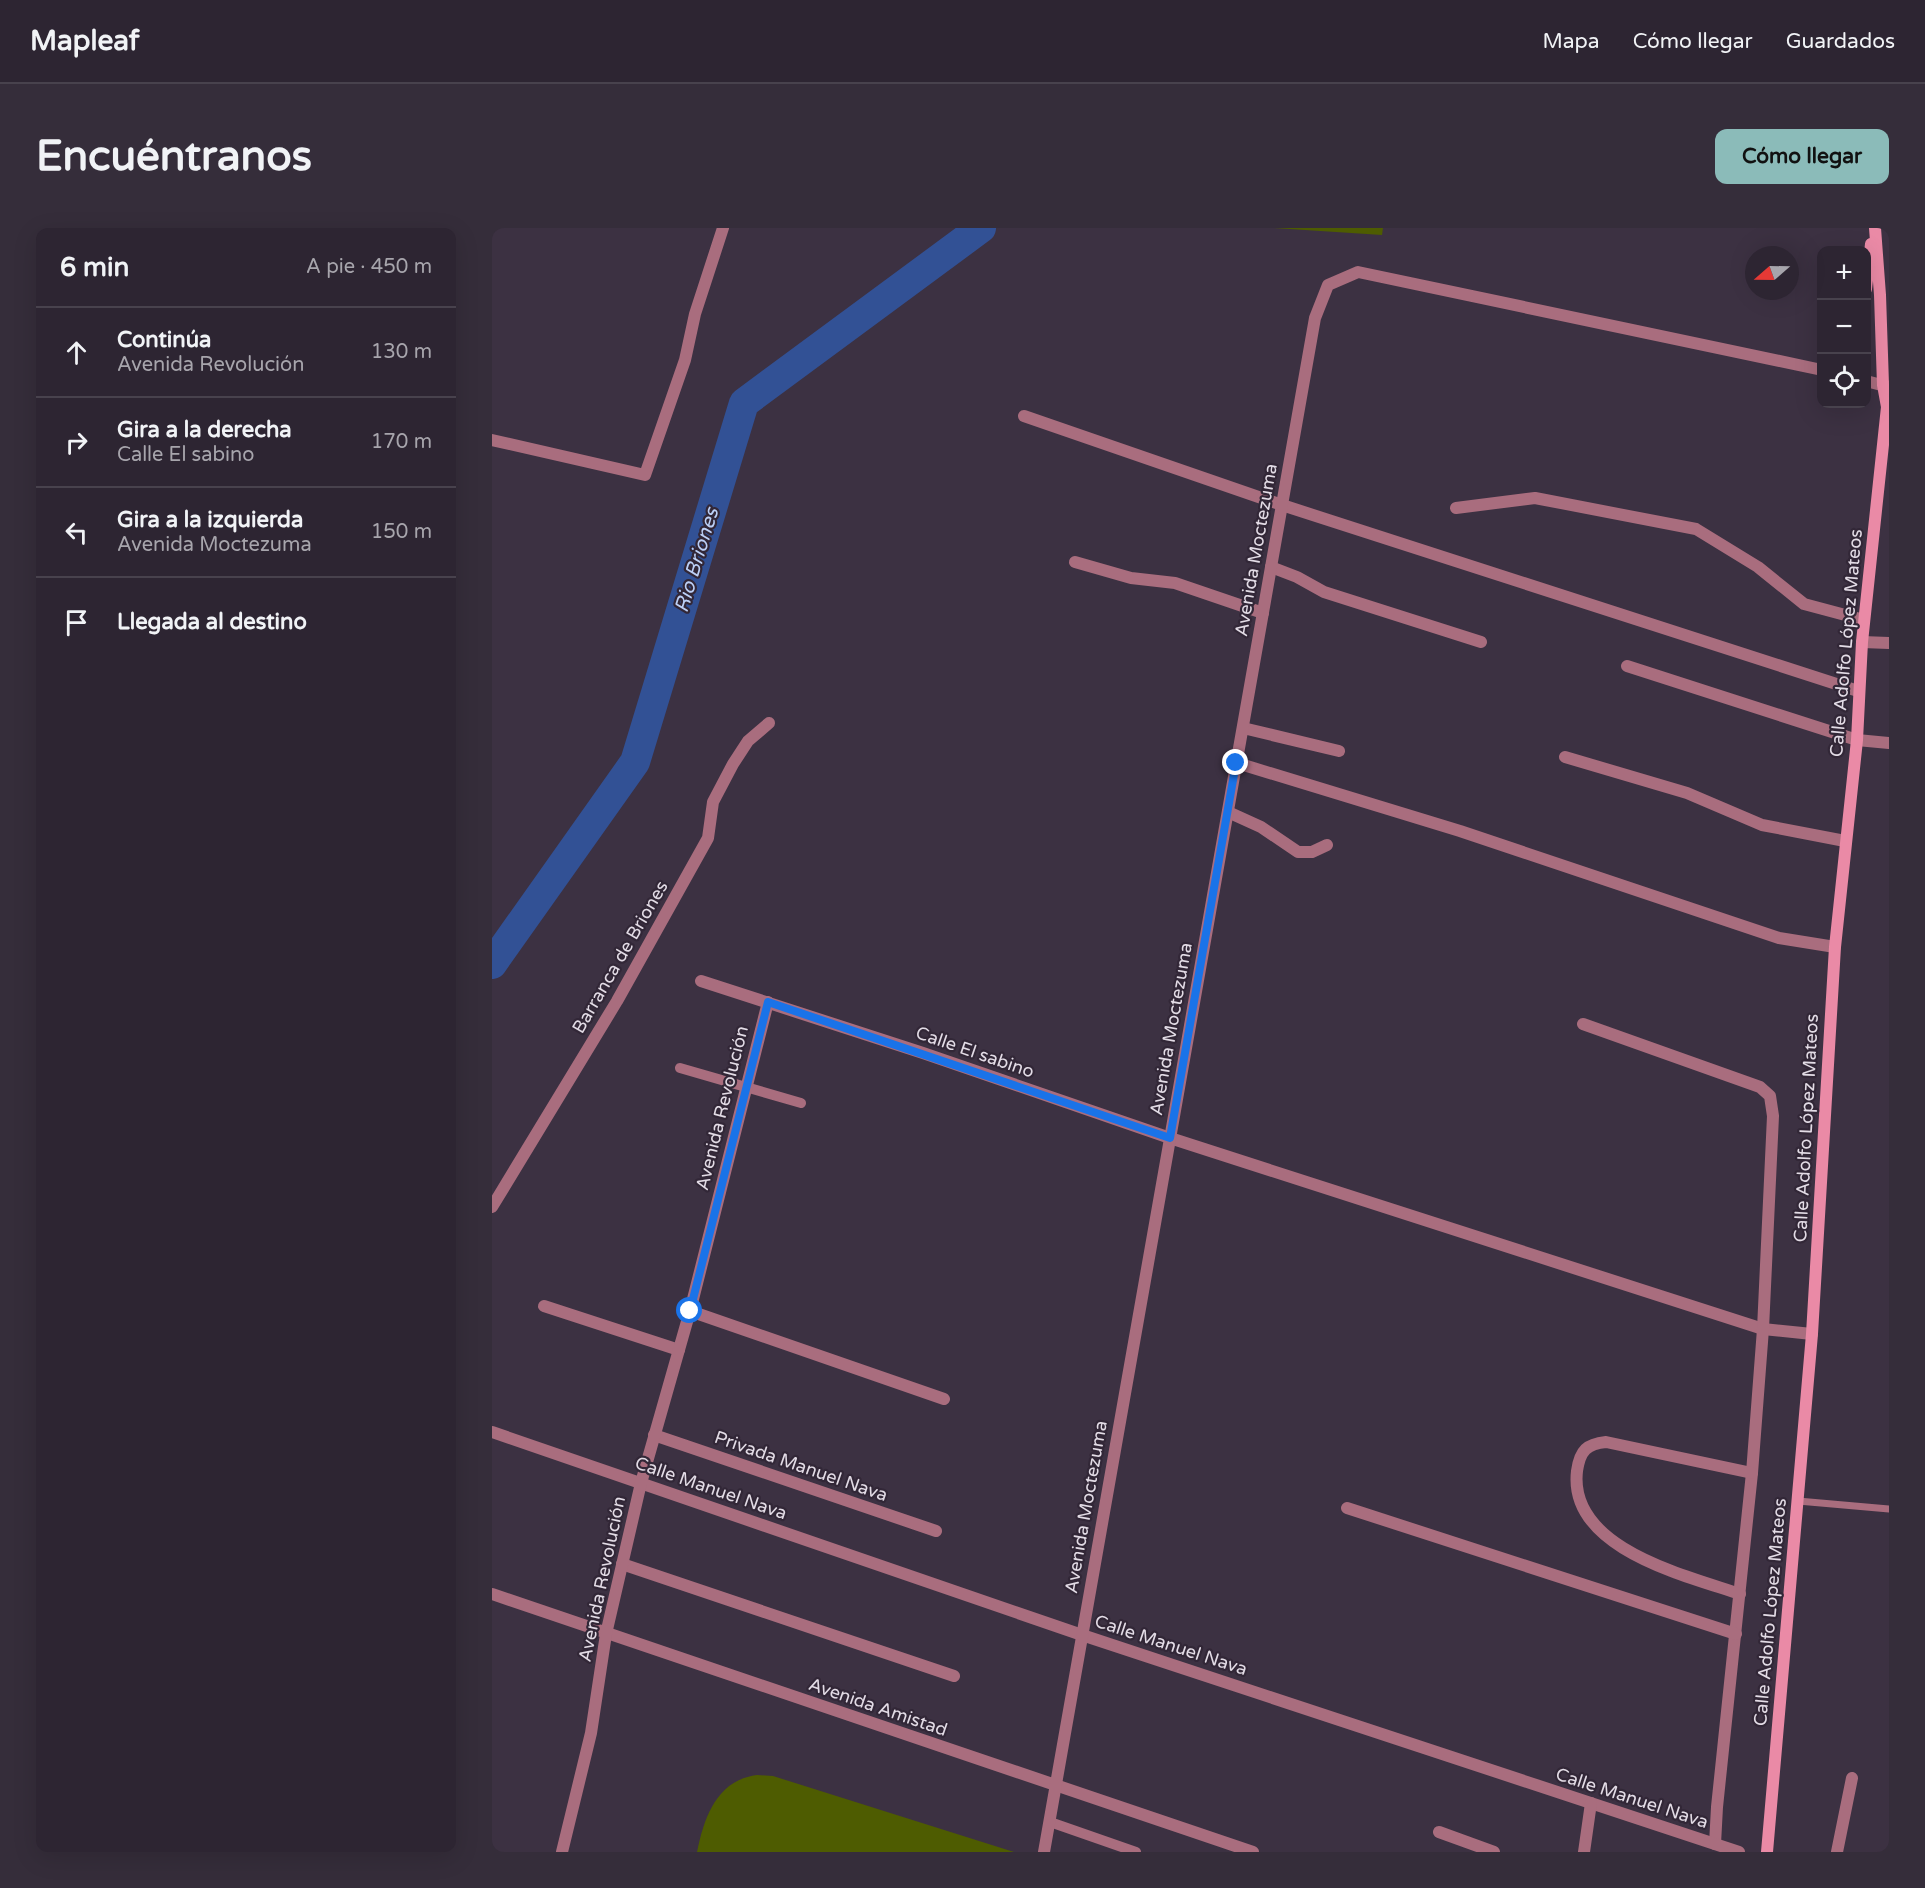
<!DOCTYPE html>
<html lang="es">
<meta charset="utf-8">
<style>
:root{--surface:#2d2532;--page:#352d3a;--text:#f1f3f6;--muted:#a7a5ac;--line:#48424d;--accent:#8bbbb9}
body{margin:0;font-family:"Varela Round",sans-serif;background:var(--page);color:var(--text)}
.controls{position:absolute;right:18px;top:18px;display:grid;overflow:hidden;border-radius:12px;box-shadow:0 6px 24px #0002}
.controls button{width:54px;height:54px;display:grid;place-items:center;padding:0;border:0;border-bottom:2px solid var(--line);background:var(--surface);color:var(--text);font:30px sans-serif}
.compass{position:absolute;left:1253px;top:18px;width:54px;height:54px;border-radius:50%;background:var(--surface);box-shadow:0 6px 24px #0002;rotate:250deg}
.stop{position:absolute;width:18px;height:18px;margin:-14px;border:4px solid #1a73e8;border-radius:50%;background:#fff}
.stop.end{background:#1a73e8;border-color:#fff;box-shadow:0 2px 6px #0008}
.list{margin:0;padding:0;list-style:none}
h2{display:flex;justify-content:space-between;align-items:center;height:78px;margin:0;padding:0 24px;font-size:26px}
h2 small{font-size:20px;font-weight:400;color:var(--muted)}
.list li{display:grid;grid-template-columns:39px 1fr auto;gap:18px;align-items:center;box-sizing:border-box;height:90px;padding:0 24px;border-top:2px solid var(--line)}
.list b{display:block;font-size:22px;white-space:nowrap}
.list p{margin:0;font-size:20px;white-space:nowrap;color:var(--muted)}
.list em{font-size:20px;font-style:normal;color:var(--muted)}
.icon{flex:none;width:33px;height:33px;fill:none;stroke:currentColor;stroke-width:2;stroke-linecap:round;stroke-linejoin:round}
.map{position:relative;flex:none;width:1397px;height:1624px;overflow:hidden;border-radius:12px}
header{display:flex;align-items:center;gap:36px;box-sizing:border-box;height:84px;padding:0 30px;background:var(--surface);border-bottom:2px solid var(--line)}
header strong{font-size:28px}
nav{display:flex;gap:33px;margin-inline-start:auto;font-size:21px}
.intro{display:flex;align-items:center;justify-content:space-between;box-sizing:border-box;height:144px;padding:0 36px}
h1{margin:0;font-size:42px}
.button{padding:15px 27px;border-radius:12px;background:var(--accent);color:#111;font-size:21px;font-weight:700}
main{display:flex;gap:36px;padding:0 36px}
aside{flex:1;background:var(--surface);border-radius:12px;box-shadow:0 6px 24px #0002}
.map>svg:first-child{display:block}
.green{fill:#4e5c01}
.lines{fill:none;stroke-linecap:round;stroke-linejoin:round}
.river{stroke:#325195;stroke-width:30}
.service{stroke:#a96d7e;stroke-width:7}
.pedestrian{stroke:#a96d7e;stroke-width:10}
.minor{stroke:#a96d7e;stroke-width:12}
.secondary{stroke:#ea8aa6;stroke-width:12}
.route{stroke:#1a73e8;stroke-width:8}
.labels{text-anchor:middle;stroke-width:4.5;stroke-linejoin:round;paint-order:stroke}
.street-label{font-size:18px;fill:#e3dce6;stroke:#322737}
.water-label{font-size:20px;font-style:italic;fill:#bcd0f7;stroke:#322737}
</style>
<header>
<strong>Mapleaf</strong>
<nav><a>Mapa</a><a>Cómo llegar</a><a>Guardados</a></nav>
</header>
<div class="intro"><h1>Encuéntranos</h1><a class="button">Cómo llegar</a></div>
<main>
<aside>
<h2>6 min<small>A pie · 450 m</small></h2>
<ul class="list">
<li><svg class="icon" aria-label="ahead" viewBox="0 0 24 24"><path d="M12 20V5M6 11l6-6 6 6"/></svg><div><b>Continúa</b><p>Avenida Revolución</p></div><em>130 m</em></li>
<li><svg class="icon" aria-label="right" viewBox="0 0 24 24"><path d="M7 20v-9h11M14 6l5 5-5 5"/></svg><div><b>Gira a la derecha</b><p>Calle El sabino</p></div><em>170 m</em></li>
<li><svg class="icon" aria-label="left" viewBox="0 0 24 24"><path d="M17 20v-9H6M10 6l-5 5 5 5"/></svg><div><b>Gira a la izquierda</b><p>Avenida Moctezuma</p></div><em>150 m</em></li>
<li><svg class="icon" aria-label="arrive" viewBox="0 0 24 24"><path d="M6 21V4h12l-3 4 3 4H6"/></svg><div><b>Llegada al destino</b></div></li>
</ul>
</aside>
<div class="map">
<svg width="1397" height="1624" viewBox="0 0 1397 1624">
<rect width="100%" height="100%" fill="#3c3142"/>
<g class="green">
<polygon points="782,0 891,0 890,7"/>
<path d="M265,1547L281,1548L522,1624H205C212,1589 225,1552 265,1547Z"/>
</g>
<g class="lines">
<polyline class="river" points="0,736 143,534 252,175 489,0"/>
<polyline class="service" points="1306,1273 1397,1281"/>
<g class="pedestrian">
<polyline points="188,840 309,875"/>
<polyline points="558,1594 644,1624"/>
</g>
<g class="minor">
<polyline points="1374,153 1397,159"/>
<polyline points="532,188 790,277 1366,463"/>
<polyline points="0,212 153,247 193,132 203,86 231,0"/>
<polyline points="964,280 1043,270 1204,301 1266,339 1312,376 1372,392"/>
<polyline points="583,334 639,350 683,355 771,385"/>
<polyline points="779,339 805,349 832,364 989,414"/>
<polyline points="1370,414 1397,415"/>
<polyline points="1135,438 1365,512 1397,515"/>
<polyline points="751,500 847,523"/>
<polyline points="1073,529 1195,565 1270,597 1353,613"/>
<polyline points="745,535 968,603 1287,710 1343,719"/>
<polyline points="736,584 769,599 806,624 820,624 835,617"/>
<polyline points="209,753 431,825 678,910 1271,1101 1320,1106"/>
<polyline points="1091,796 1268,859 1278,868 1281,888 1271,1101 1260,1245 1225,1579 1223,1616"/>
<polyline points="0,979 125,773 216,610 221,574 241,536 256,513 277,495"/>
<polyline points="52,1078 187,1122"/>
<polyline points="198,1083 452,1171"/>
<polyline points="0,1204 590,1407 1247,1624"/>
<polyline points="162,1207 444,1303"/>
<polyline points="855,1280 1244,1406"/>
<polyline points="130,1336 462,1448"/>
<polyline points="0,1366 761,1624"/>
<path d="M1248,1366C1192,1347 1076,1320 1085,1243C1088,1222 1095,1216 1114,1214L1260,1245"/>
<polyline points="947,1604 1002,1624"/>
<polyline points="70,1624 99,1505 114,1406 149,1255 198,1083 276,774"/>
<polyline points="552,1624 823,90 836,57 866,44 1330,142"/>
<polyline points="1092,1624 1099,1575"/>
<polyline points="1345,1624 1360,1550"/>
</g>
<g class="secondary">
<polyline points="1383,0 1388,67 1391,157 1395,179"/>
<polyline points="1374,61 1379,16"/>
<polyline points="1275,1624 1320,1106 1343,719 1365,512 1370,414 1395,179 1397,172"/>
</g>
</g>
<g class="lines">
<polyline class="route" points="198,1083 276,774 678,910 744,535"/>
</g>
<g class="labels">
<g class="street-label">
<text transform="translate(764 322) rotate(-80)" y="6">Avenida Moctezuma</text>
<text transform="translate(1354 415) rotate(-85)" y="6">Calle Adolfo López Mateos</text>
<text transform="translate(128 729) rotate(-60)" y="6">Barranca de Briones</text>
<text transform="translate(679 801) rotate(-80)" y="6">Avenida Moctezuma</text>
<text transform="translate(483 824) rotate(19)" y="6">Calle El sabino</text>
<text transform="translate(230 880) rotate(-76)" y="6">Avenida Revolución</text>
<text transform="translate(1314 900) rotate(-87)" y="6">Calle Adolfo López Mateos</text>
<text transform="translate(309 1238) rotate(19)" y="6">Privada Manuel Nava</text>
<text transform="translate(219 1260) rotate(19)" y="6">Calle Manuel Nava</text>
<text transform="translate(594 1279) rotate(-80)" y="6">Avenida Moctezuma</text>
<text transform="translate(110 1351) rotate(-78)" y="6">Avenida Revolución</text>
<text transform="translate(1278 1384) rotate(-85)" y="6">Calle Adolfo López Mateos</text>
<text transform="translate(679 1417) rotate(18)" y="6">Calle Manuel Nava</text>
<text transform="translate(386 1479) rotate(19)" y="6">Avenida Amistad</text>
<text transform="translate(1140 1570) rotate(18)" y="6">Calle Manuel Nava</text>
</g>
<g class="water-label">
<text transform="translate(204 332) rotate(-73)" y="7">Rio Briones</text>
</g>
</g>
</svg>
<div class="controls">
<button>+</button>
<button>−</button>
<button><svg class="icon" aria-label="locate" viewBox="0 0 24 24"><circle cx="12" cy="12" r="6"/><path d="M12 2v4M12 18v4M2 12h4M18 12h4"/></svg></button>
</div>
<svg class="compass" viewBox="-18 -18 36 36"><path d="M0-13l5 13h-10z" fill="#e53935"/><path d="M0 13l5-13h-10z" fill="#a7a5ac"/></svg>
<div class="stop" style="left:198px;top:1083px"></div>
<div class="stop end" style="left:744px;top:535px"></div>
</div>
</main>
